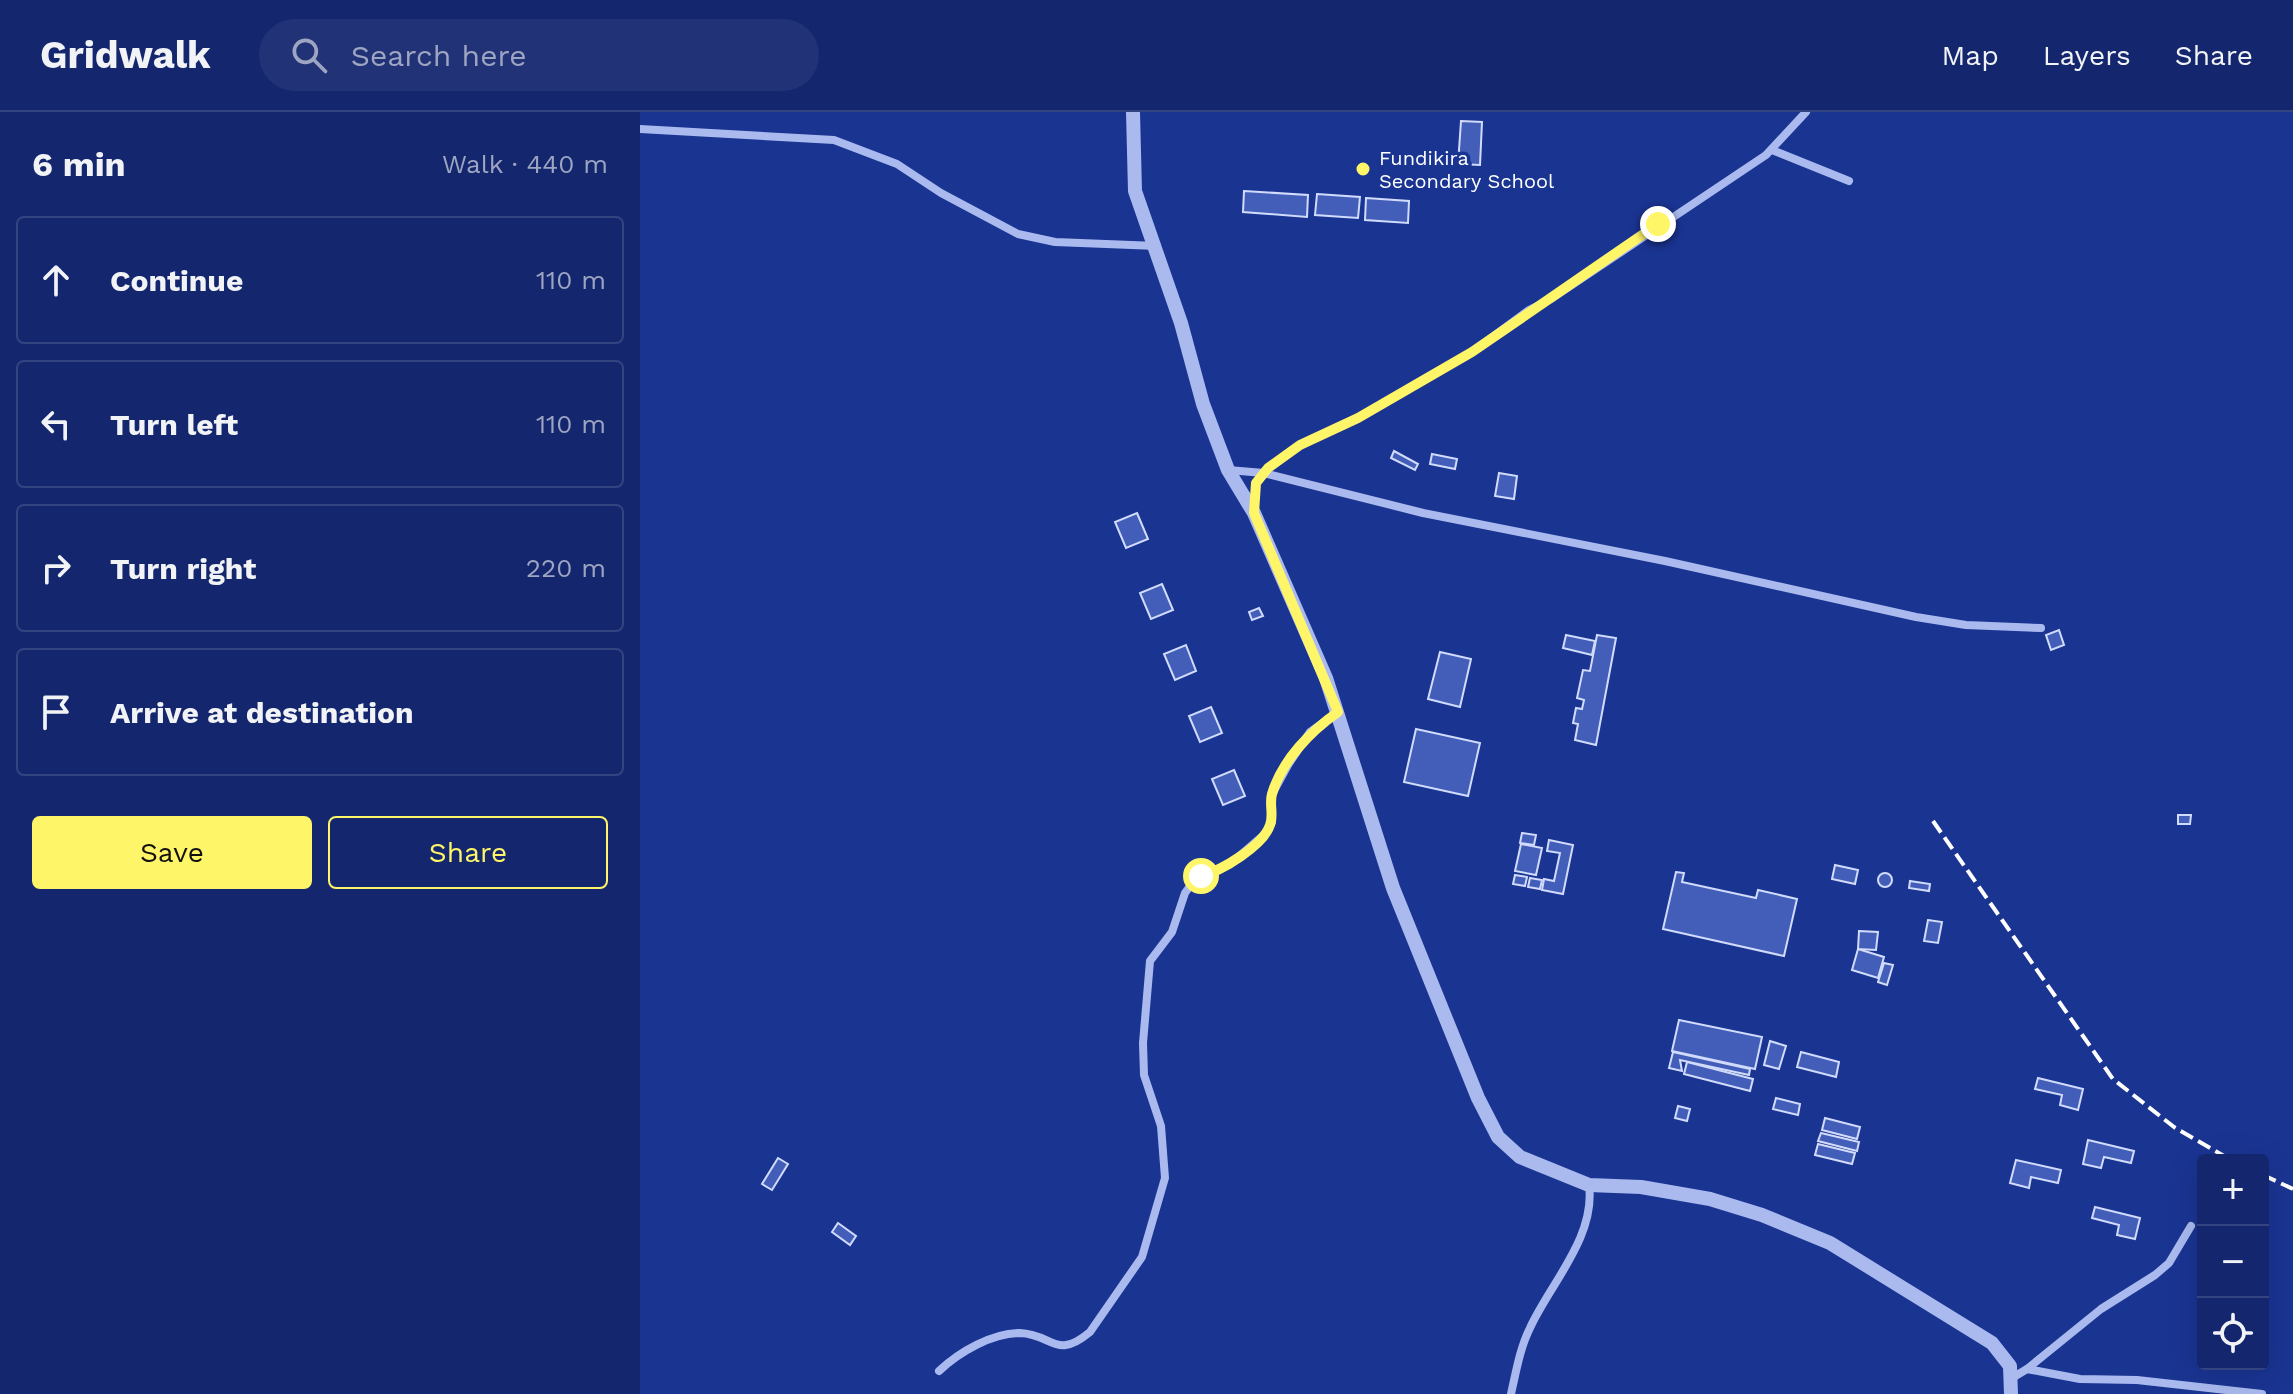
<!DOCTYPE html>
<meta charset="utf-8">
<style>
:root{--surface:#14276e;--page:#213376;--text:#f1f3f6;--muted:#9da5c2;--line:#334481;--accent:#fff568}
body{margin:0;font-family:"Work Sans",sans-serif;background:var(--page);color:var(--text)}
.controls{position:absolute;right:24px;bottom:24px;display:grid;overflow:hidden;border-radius:8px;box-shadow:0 8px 32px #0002}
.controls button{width:72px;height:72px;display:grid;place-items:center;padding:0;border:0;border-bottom:2px solid var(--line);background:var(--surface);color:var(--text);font:40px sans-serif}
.stop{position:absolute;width:24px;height:24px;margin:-18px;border:6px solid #fff568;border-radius:50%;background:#fff}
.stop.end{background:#fff568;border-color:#fff;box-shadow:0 2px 8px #0008}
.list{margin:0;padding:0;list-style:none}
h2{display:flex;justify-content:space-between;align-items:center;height:104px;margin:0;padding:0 32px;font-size:34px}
h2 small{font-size:26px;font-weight:400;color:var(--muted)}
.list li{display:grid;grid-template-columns:52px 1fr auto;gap:24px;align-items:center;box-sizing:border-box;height:128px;margin:0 16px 16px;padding:0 16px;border:2px solid var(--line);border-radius:8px}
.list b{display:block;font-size:30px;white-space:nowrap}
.list em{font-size:26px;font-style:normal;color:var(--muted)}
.actions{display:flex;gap:16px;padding:24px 32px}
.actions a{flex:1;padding:18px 0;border:2px solid var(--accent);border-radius:8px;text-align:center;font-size:28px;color:var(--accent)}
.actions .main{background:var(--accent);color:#111}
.icon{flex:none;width:44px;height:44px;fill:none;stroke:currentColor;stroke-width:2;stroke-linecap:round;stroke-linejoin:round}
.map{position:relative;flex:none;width:1653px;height:1282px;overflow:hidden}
header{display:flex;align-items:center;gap:48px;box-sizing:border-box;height:112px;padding:0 40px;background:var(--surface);border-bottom:2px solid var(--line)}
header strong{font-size:38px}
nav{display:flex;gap:44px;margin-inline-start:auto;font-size:28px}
.search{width:560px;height:72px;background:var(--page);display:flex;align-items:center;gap:20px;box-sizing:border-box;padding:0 28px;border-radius:44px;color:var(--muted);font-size:30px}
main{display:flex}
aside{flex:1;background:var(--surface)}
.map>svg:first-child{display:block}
.building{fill:#435eb9;stroke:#d1dbfb;stroke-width:2}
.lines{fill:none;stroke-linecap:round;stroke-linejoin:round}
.minor{stroke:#aabaef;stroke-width:8}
.tertiary{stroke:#aabaef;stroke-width:14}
.rail{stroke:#fff;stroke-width:4;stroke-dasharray:14 6;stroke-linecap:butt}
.route{stroke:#fff568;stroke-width:10}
.poi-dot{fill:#fff568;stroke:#1a3492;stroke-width:3}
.labels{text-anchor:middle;stroke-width:7;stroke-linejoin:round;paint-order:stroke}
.poi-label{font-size:20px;fill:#fff;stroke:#1a3492;text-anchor:start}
</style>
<header>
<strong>Gridwalk</strong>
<div class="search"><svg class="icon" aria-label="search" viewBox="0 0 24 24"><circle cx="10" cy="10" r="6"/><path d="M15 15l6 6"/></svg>Search here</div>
<nav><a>Map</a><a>Layers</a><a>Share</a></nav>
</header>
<main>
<aside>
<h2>6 min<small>Walk · 440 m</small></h2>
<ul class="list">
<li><svg class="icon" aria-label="ahead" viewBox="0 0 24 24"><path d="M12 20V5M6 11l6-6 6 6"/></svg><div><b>Continue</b></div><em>110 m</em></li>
<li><svg class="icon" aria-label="left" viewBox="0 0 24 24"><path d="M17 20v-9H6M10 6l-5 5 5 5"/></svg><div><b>Turn left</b></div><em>110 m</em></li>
<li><svg class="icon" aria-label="right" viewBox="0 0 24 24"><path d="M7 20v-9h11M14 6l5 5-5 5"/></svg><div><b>Turn right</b></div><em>220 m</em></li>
<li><svg class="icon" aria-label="arrive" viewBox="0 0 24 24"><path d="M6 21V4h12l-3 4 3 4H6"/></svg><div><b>Arrive at destination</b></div></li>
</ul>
<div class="actions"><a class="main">Save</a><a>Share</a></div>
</aside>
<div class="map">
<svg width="1653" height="1282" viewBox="0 0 1653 1282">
<rect width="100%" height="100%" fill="#1a3492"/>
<g class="building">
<polygon points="821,9 842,10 840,53 818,52"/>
<polygon points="604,79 668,83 667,105 603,100"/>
<polygon points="677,82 720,85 718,106 675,103"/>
<polygon points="726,86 769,89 768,111 725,108"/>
<polygon points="754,339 778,352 775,358 751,346"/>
<polygon points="792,342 817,347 815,357 790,352"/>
<polygon points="859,361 877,364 874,387 855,384"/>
<polygon points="497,401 508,427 486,436 475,410"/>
<polygon points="522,472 533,498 511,507 500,481"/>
<polygon points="619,496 623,504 612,508 609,500"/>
<polygon points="1419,518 1424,533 1411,538 1406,523"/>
<polygon points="926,523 955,529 952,543 923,536"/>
<polygon points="957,523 976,526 956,633 935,628 938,612 933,611 936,596 942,597 944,588 937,586 943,558 950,559"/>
<polygon points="546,533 556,559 535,568 524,542"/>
<polygon points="800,540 831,547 820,595 788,587"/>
<polygon points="571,595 582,621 560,630 549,604"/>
<polygon points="776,617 840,631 828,684 764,670"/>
<polygon points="594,658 605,684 583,693 572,667"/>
<polygon points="1538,703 1551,703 1550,712 1538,712"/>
<polygon points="882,721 896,723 894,733 880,731"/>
<polygon points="909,728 933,733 923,782 902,778 904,767 914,769 920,741 907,739"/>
<polygon points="881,732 902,736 896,763 875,759"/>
<polygon points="1195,753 1218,758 1215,772 1192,767"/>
<polygon points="1036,760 1044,761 1042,770 1116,786 1118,778 1157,787 1144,844 1023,817"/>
<circle cx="1245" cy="768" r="7"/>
<polygon points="875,763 887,765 885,774 873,772"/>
<polygon points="890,766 902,768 900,777 888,775"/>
<polygon points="1270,769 1290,772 1289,779 1269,776"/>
<polygon points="1288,808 1302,810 1298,831 1284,829"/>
<polygon points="1219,819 1238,820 1236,838 1218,837"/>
<polygon points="1218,837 1244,845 1238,866 1212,858"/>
<polygon points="1244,851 1253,853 1247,873 1238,870"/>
<polygon points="1039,908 1122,925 1115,957 1032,939"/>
<polygon points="1130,929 1146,934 1139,957 1124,953"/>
<polygon points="1033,940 1110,957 1109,963 1040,948 1042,959 1029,956"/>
<polygon points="1161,940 1199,950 1196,965 1157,955"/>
<polygon points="1047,950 1113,967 1110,979 1044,962"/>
<polygon points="1398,966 1443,977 1438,998 1420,993 1422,983 1395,977"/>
<polygon points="1136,986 1160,992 1158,1003 1133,997"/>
<polygon points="1038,994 1050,997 1047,1009 1035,1006"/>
<polygon points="1185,1006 1220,1015 1217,1027 1182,1018"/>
<polygon points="1181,1021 1219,1030 1217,1039 1178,1029"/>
<polygon points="1448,1028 1494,1039 1491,1051 1464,1045 1461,1056 1443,1052"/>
<polygon points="1178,1032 1215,1041 1212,1052 1175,1043"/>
<polygon points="138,1046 148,1052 132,1078 122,1072"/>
<polygon points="1376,1048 1421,1058 1418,1071 1391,1065 1389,1076 1370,1071"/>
<polygon points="1455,1095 1500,1106 1495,1127 1477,1123 1479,1113 1452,1106"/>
<polygon points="198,1111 216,1124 210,1133 192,1120"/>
</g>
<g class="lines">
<g class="minor">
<polyline points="0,17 194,28 257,52 301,81 378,122 415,130 517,134"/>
<polyline points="1132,38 1209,69"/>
<polyline points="588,358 624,361 783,401 1025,449 1276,505 1326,513 1401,516"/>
<polyline points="614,400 616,371 628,356 660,333 718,306 832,240 889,198 911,187 1126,43 1166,0"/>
<polyline points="1387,1257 1461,1197 1515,1163 1529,1151 1551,1114"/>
<path d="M299,1259C319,1240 352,1221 380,1221C413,1222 415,1249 450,1220L502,1145L525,1066L521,1014L504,963L503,931L510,849L532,820L545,781L553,770L589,753L626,721L632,710L631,684L648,653L670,620L698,600"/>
<polyline points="1372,1266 1387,1257 1440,1267 1497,1268 1622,1282"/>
<path d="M871,1282C876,1260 880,1236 890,1216C910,1172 956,1125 949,1073"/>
</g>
<polyline class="tertiary" points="493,0 495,79 541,211 563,292 588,358 614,401 686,566 753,776 838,986 858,1025 880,1045 949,1073 1001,1075 1070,1087 1122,1103 1190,1131 1352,1231 1370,1254 1371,1282"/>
<g class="rail">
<polyline points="1293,709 1473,967 1534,1015 1591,1048"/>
<polyline points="1623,1063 1653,1077"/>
</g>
</g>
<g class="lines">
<path class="route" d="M561,764C581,759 623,734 630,713C634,703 629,692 632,682C642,648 671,619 698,600L614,401L616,371L628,356L660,333L718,306L832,240L1018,112"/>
</g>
<circle class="poi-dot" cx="723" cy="57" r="8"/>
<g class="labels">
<g class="poi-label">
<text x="739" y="53">Fundikira<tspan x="739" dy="23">Secondary School</tspan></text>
</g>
</g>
</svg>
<div class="controls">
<button>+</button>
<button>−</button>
<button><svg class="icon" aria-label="locate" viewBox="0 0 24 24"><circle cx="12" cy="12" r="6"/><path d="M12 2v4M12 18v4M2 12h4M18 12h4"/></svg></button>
</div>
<div class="stop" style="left:561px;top:764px"></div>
<div class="stop end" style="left:1018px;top:112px"></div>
</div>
</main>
